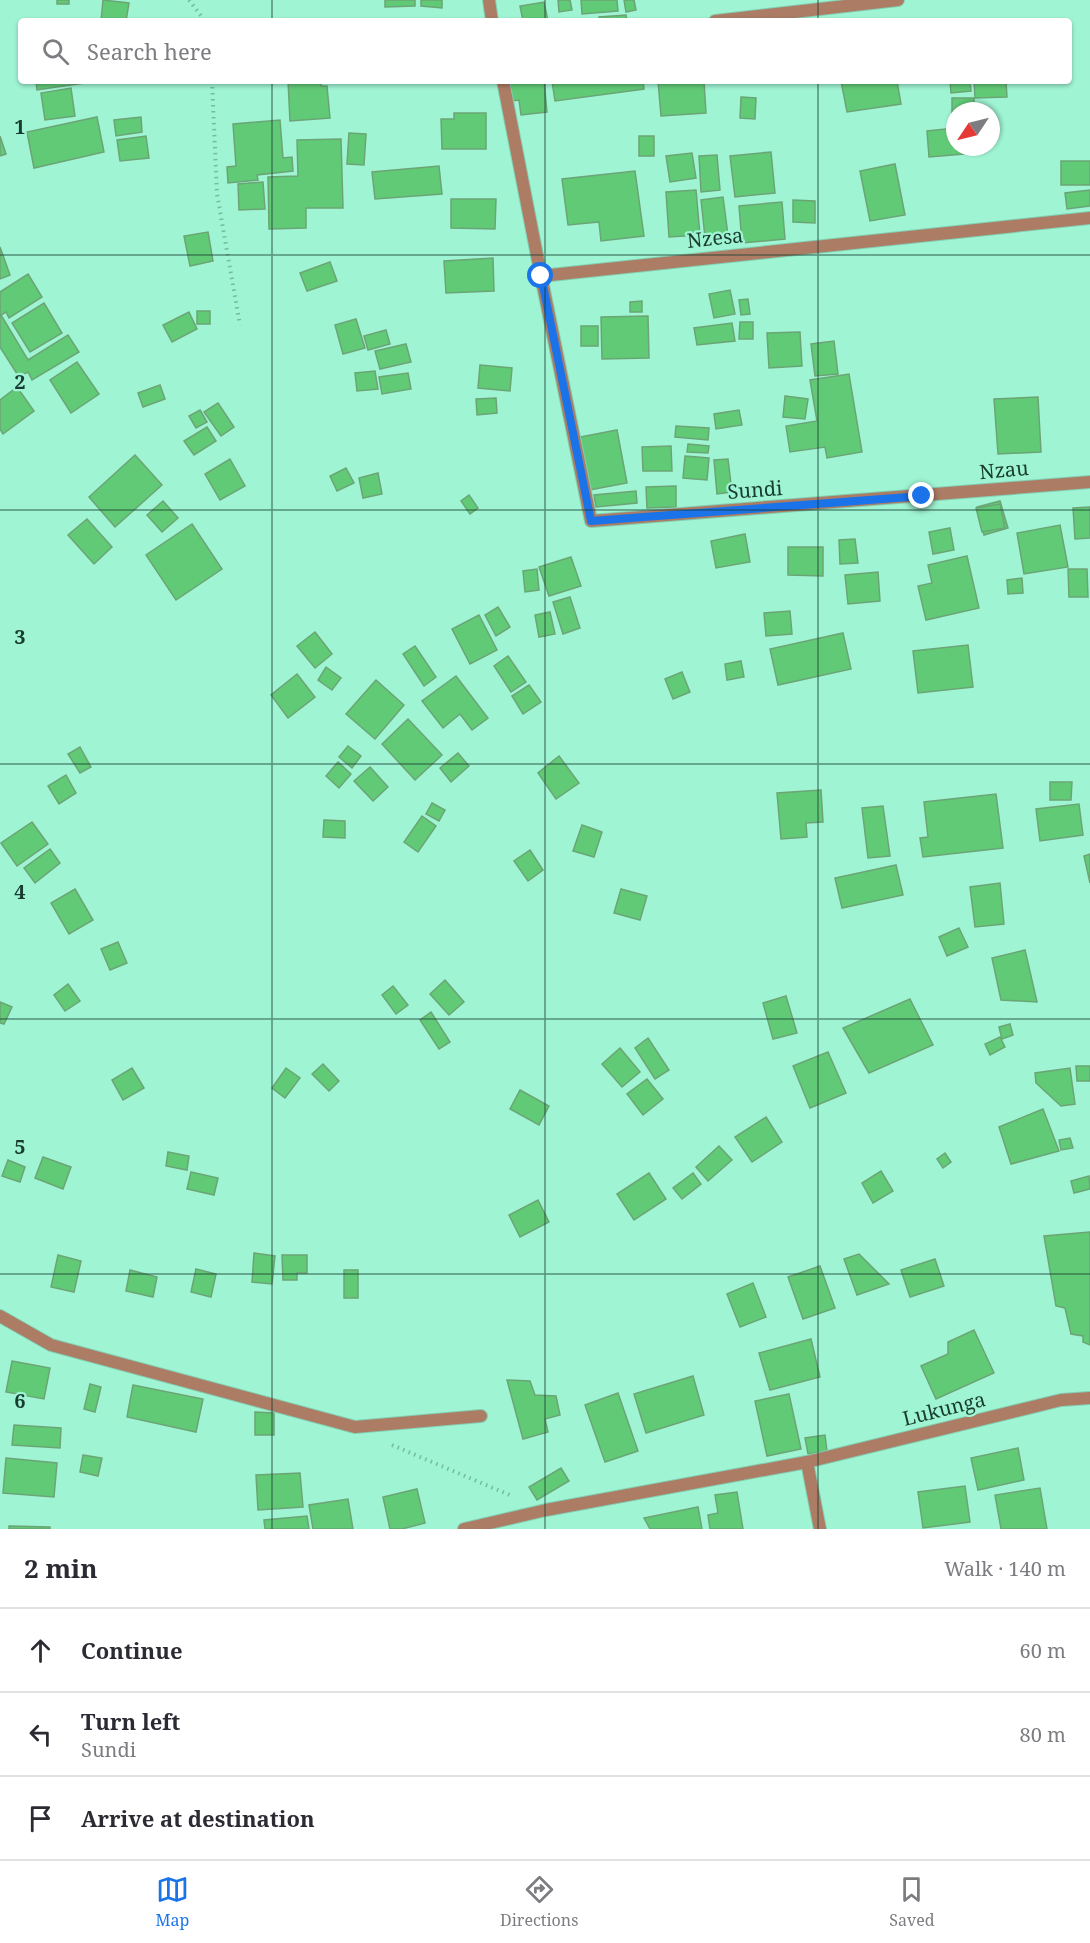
<!DOCTYPE html>
<meta charset="utf-8">
<style>
:root{--surface:#fff;--page:#f7f7f7;--text:#2b2b33;--muted:#7c7c81;--line:#e1e1e2;--accent:#1a73e8}
body{margin:0;font-family:"Noto Serif",serif;background:var(--page);color:var(--text)}
.compass{position:absolute;left:946px;top:102px;width:54px;height:54px;border-radius:50%;background:var(--surface);box-shadow:0 2px 4px #0004;rotate:235deg}
.stop{position:absolute;width:18px;height:18px;margin:-14px;border:4px solid #1a73e8;border-radius:50%;background:#fff}
.stop.end{background:#1a73e8;border-color:#fff;box-shadow:0 2px 6px #0008}
.list{margin:0;padding:0;list-style:none}
h2{display:flex;justify-content:space-between;align-items:center;height:78px;margin:0;padding:0 24px;font-size:26px}
h2 small{font-size:20px;font-weight:400;color:var(--muted)}
.list li{display:grid;grid-template-columns:39px 1fr auto;gap:18px;align-items:center;box-sizing:border-box;height:84px;padding:0 24px;border-top:2px solid var(--line)}
.list b{display:block;font-size:22px;white-space:nowrap}
.list p{margin:0;font-size:20px;white-space:nowrap;color:var(--muted)}
.list em{font-size:20px;font-style:normal;color:var(--muted)}
.icon{flex:none;width:33px;height:33px;fill:none;stroke:currentColor;stroke-width:2;stroke-linecap:round;stroke-linejoin:round}
.map{position:relative;flex:none;width:1090px;height:1529px;overflow:hidden}
.search{position:absolute;background:var(--surface);box-shadow:0 2px 4px #0004;left:18px;right:18px;top:18px;height:66px;display:flex;align-items:center;gap:15px;box-sizing:border-box;padding:0 21px;border-radius:6px;color:var(--muted);font-size:22px}
.sheet{height:330px;background:var(--surface)}
nav{display:flex;justify-content:space-around;align-items:center;box-sizing:border-box;height:84px;border-top:2px solid var(--line);background:var(--surface);font-size:16px;color:var(--muted)}
nav a{display:grid;justify-items:center;gap:3px}
nav .on{color:var(--accent)}
.map>svg:first-child{display:block}
.building{fill:#61ca77;stroke:#6ba575;stroke-width:1.5}
.lines{fill:none;stroke-linecap:round;stroke-linejoin:round}
.minor-casing{stroke:#84cfb3;stroke-width:14}
.path{stroke:#75bba1;stroke-width:4;stroke-dasharray:1.5 4.5;stroke-linecap:butt}
.minor{stroke:#ac7c64;stroke-width:12}
.route{stroke:#1a73e8;stroke-width:8}
.grid{fill:none;stroke:#183c30;stroke-width:1.5;stroke-opacity:0.55}
.labels{text-anchor:middle;stroke-width:4.5;stroke-linejoin:round;paint-order:stroke}
.street-label{font-size:20px;fill:#183c30;stroke:#9ff4d4}
.grid-label{font-size:20px;text-anchor:middle;font-weight:bold;fill:#183c30;stroke:#9ff4d4;stroke-width:4.5;stroke-linejoin:round;paint-order:stroke}
</style>
<div class="map">
<svg width="1090" height="1529" viewBox="0 0 1090 1529">
<rect width="100%" height="100%" fill="#9ff4d4"/>
<g class="building">
<rect x="57" y="0" width="12" height="4"/>
<polygon points="103,0 129,3 126,21 101,21"/>
<polygon points="385,0 415,0 415,6 385,7"/>
<polygon points="421,0 442,0 442,8 421,6"/>
<polygon points="558,0 570,0 572,10 559,12"/>
<polygon points="581,0 617,0 618,11 582,14"/>
<polygon points="624,0 634,0 636,10 626,12"/>
<polygon points="544,2 548,21 523,21 520,6"/>
<polygon points="626,15 627,21 600,21 599,17"/>
<rect x="392" y="20" width="66" height="1"/>
<polygon points="36,81 84,81 84,83 37,90"/>
<polygon points="288,81 321,81 321,86 327,86 330,118 290,121"/>
<polygon points="510,81 544,81 547,112 521,115 519,100 512,101"/>
<polygon points="552,81 643,81 644,89 555,101"/>
<polygon points="658,81 704,81 706,113 661,116"/>
<polygon points="841,81 897,81 901,104 847,112"/>
<polygon points="950,81 970,81 971,91 951,93"/>
<polygon points="974,81 1006,81 1007,97 975,98"/>
<polygon points="71,88 75,116 45,120 41,93"/>
<polygon points="741,97 756,98 755,119 740,118"/>
<polygon points="952,98 974,98 974,111 955,111 955,120 952,120"/>
<polygon points="454,113 486,113 486,149 442,149 441,119 454,119"/>
<polygon points="97,117 104,152 34,168 27,132"/>
<polygon points="141,117 142,132 116,136 114,120"/>
<polygon points="280,120 283,158 292,157 293,171 257,175 258,180 228,183 227,167 236,166 233,124"/>
<polygon points="955,128 955,147 963,147 964,154 929,157 927,131"/>
<polygon points="349,133 366,134 364,165 347,164"/>
<polygon points="0,136 6,154 0,156"/>
<polygon points="146,136 149,158 120,161 117,140"/>
<rect x="639" y="136" width="15" height="20"/>
<polygon points="341,139 343,208 306,208 306,228 269,229 268,177 298,176 297,140"/>
<polygon points="771,152 775,193 735,197 730,156"/>
<polygon points="692,153 696,178 670,182 666,156"/>
<polygon points="717,155 720,190 701,192 699,156"/>
<rect x="1061" y="161" width="29" height="24"/>
<polygon points="895,164 905,215 870,221 860,171"/>
<polygon points="439,166 442,194 375,199 372,172"/>
<polygon points="635,171 644,236 601,241 599,222 568,225 562,179"/>
<polygon points="263,182 265,209 239,210 238,184"/>
<polygon points="696,190 700,235 669,237 666,192"/>
<polygon points="1090,190 1090,206 1067,209 1065,193"/>
<polygon points="723,197 728,235 705,237 701,200"/>
<polygon points="451,199 496,199 495,229 451,228"/>
<polygon points="793,200 815,201 815,223 793,222"/>
<polygon points="782,202 785,239 742,243 739,206"/>
<polygon points="208,232 213,261 190,266 184,236"/>
<polygon points="0,247 10,275 0,279"/>
<polygon points="493,258 494,291 446,293 444,261"/>
<polygon points="330,262 337,281 307,291 300,273"/>
<polygon points="28,274 42,297 9,318 6,312 1,315 28,360 68,335 79,352 32,380 28,372 19,377 0,347 0,292"/>
<polygon points="730,290 735,314 714,318 709,294"/>
<polygon points="748,299 750,314 741,315 739,300"/>
<polygon points="642,301 642,312 630,312 630,302"/>
<polygon points="44,303 62,333 30,352 12,323"/>
<rect x="197" y="311" width="13" height="13"/>
<polygon points="189,312 197,329 172,342 163,325"/>
<polygon points="648,316 649,358 602,359 601,317"/>
<polygon points="356,319 365,348 343,354 335,325"/>
<polygon points="740,322 753,322 753,339 739,339"/>
<polygon points="732,323 735,341 697,345 694,328"/>
<rect x="581" y="326" width="17" height="20"/>
<polygon points="386,330 390,344 368,350 364,336"/>
<polygon points="800,332 802,366 769,368 767,333"/>
<polygon points="834,341 838,374 815,376 811,344"/>
<polygon points="406,344 411,362 380,369 375,351"/>
<polygon points="77,362 99,394 71,413 50,380"/>
<polygon points="480,365 512,368 510,391 478,388"/>
<polygon points="375,371 378,389 357,391 355,373"/>
<polygon points="408,373 411,389 382,394 379,377"/>
<polygon points="849,374 862,452 827,458 825,447 790,452 786,426 817,421 810,380"/>
<polygon points="160,385 165,399 143,407 138,393"/>
<polygon points="17,387 34,411 3,434 0,429 0,400"/>
<polygon points="785,396 808,399 805,419 783,417"/>
<polygon points="1038,397 1041,452 998,454 994,399"/>
<polygon points="496,398 497,413 477,415 476,399"/>
<polygon points="218,403 234,427 221,436 204,412"/>
<polygon points="200,410 207,422 196,428 189,416"/>
<polygon points="739,410 742,425 716,429 714,414"/>
<polygon points="676,426 709,428 708,440 675,437"/>
<polygon points="207,427 216,441 194,455 184,441"/>
<polygon points="617,430 627,483 589,490 580,437"/>
<polygon points="688,444 709,446 708,453 687,452"/>
<polygon points="671,446 672,471 643,471 642,447"/>
<polygon points="135,455 162,485 115,527 89,497"/>
<polygon points="685,456 709,458 707,480 683,478"/>
<polygon points="230,459 245,486 220,500 205,474"/>
<polygon points="728,459 732,492 717,494 714,460"/>
<polygon points="346,468 354,483 337,491 330,476"/>
<polygon points="378,473 382,494 363,498 359,478"/>
<polygon points="676,486 676,507 647,508 646,487"/>
<polygon points="636,491 637,503 596,507 594,495"/>
<polygon points="469,495 478,508 470,514 461,501"/>
<polygon points="163,501 178,518 162,532 147,515"/>
<polygon points="1000,501 1008,528 984,535 977,507"/>
<polygon points="1000,504 1005,528 982,532 976,508"/>
<polygon points="1090,507 1090,538 1075,539 1073,508"/>
<polygon points="87,519 112,547 94,564 68,535"/>
<polygon points="192,524 222,569 176,600 146,555"/>
<polygon points="1060,525 1068,567 1024,574 1017,533"/>
<polygon points="950,528 954,550 933,554 929,532"/>
<polygon points="745,534 750,562 716,568 711,541"/>
<polygon points="855,539 858,563 840,564 839,540"/>
<polygon points="788,547 823,547 823,576 788,575"/>
<polygon points="967,556 979,608 926,620 918,586 932,583 928,565"/>
<polygon points="571,557 581,586 549,596 539,567"/>
<polygon points="537,569 539,590 525,592 523,571"/>
<polygon points="1068,569 1087,569 1088,597 1069,597"/>
<polygon points="878,572 880,601 848,604 845,575"/>
<polygon points="1022,578 1023,593 1008,594 1007,580"/>
<polygon points="570,597 580,628 563,634 553,602"/>
<polygon points="498,607 510,627 496,636 485,615"/>
<polygon points="790,611 792,634 766,636 764,613"/>
<polygon points="550,612 555,634 539,637 535,615"/>
<polygon points="479,615 497,650 470,664 452,629"/>
<polygon points="315,632 332,654 315,668 297,646"/>
<polygon points="843,633 851,669 778,685 770,649"/>
<polygon points="968,645 973,687 918,693 913,651"/>
<polygon points="415,646 436,677 424,686 403,654"/>
<polygon points="508,656 526,682 511,692 494,666"/>
<polygon points="741,661 744,677 727,680 725,664"/>
<polygon points="326,667 341,678 332,690 318,680"/>
<polygon points="682,672 690,692 673,699 665,679"/>
<polygon points="297,674 315,697 288,718 271,695"/>
<polygon points="456,676 488,718 472,730 460,714 443,728 422,701"/>
<polygon points="376,680 404,705 375,739 346,714"/>
<polygon points="529,685 541,702 523,714 512,696"/>
<polygon points="408,719 442,755 415,780 382,744"/>
<polygon points="348,746 361,756 352,768 339,757"/>
<polygon points="80,747 91,767 80,773 68,754"/>
<polygon points="458,753 469,766 451,782 440,768"/>
<polygon points="559,756 579,783 556,799 538,773"/>
<polygon points="338,762 351,774 339,788 326,776"/>
<polygon points="370,767 388,787 373,801 354,781"/>
<polygon points="66,775 76,793 59,804 48,786"/>
<polygon points="1050,782 1072,782 1071,800 1050,800"/>
<polygon points="821,790 823,822 806,823 807,837 781,839 777,793"/>
<polygon points="996,794 1003,848 923,857 920,838 928,837 924,802"/>
<polygon points="432,803 445,810 439,821 426,814"/>
<polygon points="1079,804 1083,835 1040,841 1036,809"/>
<polygon points="883,806 890,856 868,858 862,808"/>
<polygon points="422,816 436,826 418,852 404,842"/>
<polygon points="324,820 345,821 345,838 323,837"/>
<polygon points="32,822 48,844 17,866 1,843"/>
<polygon points="582,825 602,832 594,857 573,851"/>
<polygon points="50,849 60,863 35,883 24,868"/>
<polygon points="530,850 543,870 528,881 514,861"/>
<polygon points="1090,854 1090,883 1084,856"/>
<polygon points="896,865 903,895 842,908 835,878"/>
<polygon points="1000,883 1004,924 975,927 970,887"/>
<polygon points="75,889 93,920 69,934 51,903"/>
<polygon points="621,889 647,896 640,920 614,913"/>
<polygon points="959,928 968,947 947,956 939,937"/>
<polygon points="118,942 127,963 110,970 101,949"/>
<polygon points="1025,950 1037,1002 1001,1000 992,958"/>
<polygon points="445,980 464,1002 449,1015 430,994"/>
<polygon points="68,984 80,1001 65,1011 54,995"/>
<polygon points="393,986 408,1005 396,1014 382,995"/>
<polygon points="786,996 797,1033 773,1039 763,1003"/>
<polygon points="910,999 933,1045 869,1073 843,1028"/>
<polygon points="0,1002 12,1007 4,1024 0,1023"/>
<polygon points="431,1012 450,1042 439,1049 420,1020"/>
<polygon points="1010,1024 1013,1035 1002,1039 999,1027"/>
<polygon points="1000,1037 1005,1047 990,1055 985,1044"/>
<polygon points="648,1038 669,1070 655,1079 635,1048"/>
<polygon points="620,1048 640,1072 622,1087 602,1064"/>
<polygon points="828,1052 846,1093 810,1108 793,1066"/>
<polygon points="323,1064 339,1081 329,1091 312,1074"/>
<polygon points="1076,1066 1090,1066 1090,1081 1077,1081"/>
<polygon points="132,1068 144,1088 123,1100 112,1080"/>
<polygon points="286,1068 300,1078 285,1098 272,1088"/>
<polygon points="1070,1068 1075,1104 1061,1106 1036,1083 1035,1073"/>
<polygon points="647,1079 663,1099 643,1115 627,1094"/>
<polygon points="520,1090 549,1106 539,1125 510,1109"/>
<polygon points="1043,1109 1059,1151 1011,1164 999,1127"/>
<polygon points="766,1117 782,1142 752,1162 735,1137"/>
<polygon points="1070,1138 1073,1148 1061,1150 1059,1140"/>
<polygon points="719,1146 732,1160 708,1181 696,1167"/>
<polygon points="168,1152 189,1156 187,1170 166,1166"/>
<polygon points="945,1153 951,1162 943,1168 937,1159"/>
<polygon points="43,1157 71,1167 63,1189 35,1178"/>
<polygon points="8,1160 25,1167 20,1182 2,1176"/>
<polygon points="881,1171 893,1191 873,1203 862,1183"/>
<polygon points="191,1172 218,1178 214,1195 187,1189"/>
<polygon points="649,1173 666,1199 634,1220 617,1194"/>
<polygon points="693,1173 701,1184 682,1199 673,1188"/>
<polygon points="1089,1176 1090,1189 1074,1193 1071,1181"/>
<polygon points="538,1200 549,1222 520,1237 509,1215"/>
<polygon points="1090,1232 1090,1345 1083,1342 1083,1336 1071,1334 1065,1308 1056,1306 1044,1236"/>
<polygon points="254,1253 275,1256 272,1284 252,1282"/>
<polygon points="859,1254 889,1284 857,1295 844,1259"/>
<polygon points="58,1255 81,1261 74,1292 51,1287"/>
<polygon points="282,1255 307,1255 307,1273 297,1273 297,1280 283,1280"/>
<polygon points="935,1259 944,1286 910,1297 901,1270"/>
<polygon points="820,1266 835,1308 803,1319 788,1277"/>
<polygon points="196,1269 216,1274 211,1297 191,1292"/>
<polygon points="130,1270 157,1277 153,1297 126,1291"/>
<rect x="344" y="1270" width="14" height="28"/>
<polygon points="753,1283 766,1317 740,1327 727,1294"/>
<polygon points="974,1330 994,1373 936,1399 921,1366 948,1354 948,1342"/>
<polygon points="811,1339 820,1377 770,1390 759,1353"/>
<polygon points="12,1361 50,1368 44,1399 6,1392"/>
<polygon points="693,1376 704,1415 646,1433 634,1394"/>
<polygon points="507,1380 530,1381 535,1395 556,1396 560,1415 545,1419 548,1432 523,1439"/>
<polygon points="90,1384 101,1387 95,1412 84,1409"/>
<polygon points="133,1385 203,1399 196,1432 127,1417"/>
<polygon points="618,1393 638,1451 605,1462 585,1405"/>
<polygon points="789,1394 801,1449 767,1456 755,1401"/>
<polygon points="255,1412 274,1413 274,1435 255,1435"/>
<polygon points="14,1425 61,1428 60,1448 12,1445"/>
<polygon points="825,1435 827,1451 808,1454 805,1438"/>
<polygon points="1018,1448 1024,1480 978,1490 971,1458"/>
<polygon points="83,1455 102,1458 98,1476 80,1472"/>
<polygon points="6,1458 57,1463 54,1497 3,1493"/>
<polygon points="561,1468 569,1481 537,1500 529,1487"/>
<polygon points="300,1473 303,1507 258,1510 256,1475"/>
<polygon points="965,1486 970,1522 923,1528 918,1492"/>
<polygon points="1040,1488 1047,1529 1001,1529 995,1495"/>
<polygon points="417,1489 425,1523 402,1529 390,1529 383,1497"/>
<polygon points="737,1492 743,1529 710,1529 708,1515 718,1513 715,1495"/>
<polygon points="348,1499 353,1529 313,1529 309,1505"/>
<polygon points="698,1507 702,1529 650,1529 644,1518"/>
<polygon points="307,1516 309,1529 265,1529 264,1520"/>
<polygon points="9,1526 50,1527 50,1529 9,1529"/>
</g>
<g class="lines">
<defs>
<g id="minor">
<polyline points="489,0 492,21"/>
<polyline points="715,21 898,0"/>
<polyline points="503,81 541,276 1090,218"/>
<polyline points="541,276 591,521 1090,482"/>
<polyline points="0,1316 51,1345 355,1427 481,1416"/>
<polyline points="807,1462 1061,1400 1090,1398"/>
<polyline points="464,1529 546,1510 807,1462 820,1529"/>
</g>
</defs>
<use href="#minor" class="minor-casing"/>
<g class="path">
<polyline points="189,0 205,21"/>
<polyline points="212,81 217,194 240,325"/>
<polyline points="392,1445 512,1496"/>
</g>
<use href="#minor" class="minor"/>
</g>
<g class="lines">
<polyline class="route" points="541,276 591,521 922,496"/>
</g>
<path class="grid" d="M272,0V21M545,0V21M818,0V21M272,81V1529M545,81V1529M818,81V1529M0,255H1090M0,510H1090M0,764H1090M0,1019H1090M0,1274H1090"/>
<g class="labels">
<g class="street-label">
<text transform="translate(715 238) rotate(-6)" y="7">Nzesa</text>
<text transform="translate(1004 470) rotate(-5)" y="7">Nzau</text>
<text transform="translate(755 490) rotate(-4)" y="7">Sundi</text>
<text transform="translate(944 1409) rotate(-14)" y="7">Lukunga</text>
</g>
</g>
<g class="grid-label">
<text x="20" y="134">1</text>
<text x="20" y="389">2</text>
<text x="20" y="644">3</text>
<text x="20" y="899">4</text>
<text x="20" y="1154">5</text>
<text x="20" y="1408">6</text>
</g>
</svg>
<svg class="compass" viewBox="-18 -18 36 36"><path d="M0-13l5 13h-10z" fill="#e53935"/><path d="M0 13l5-13h-10z" fill="#7c7c81"/></svg>
<div class="stop" style="left:541px;top:276px"></div>
<div class="stop end" style="left:922px;top:496px"></div>
<div class="search"><svg class="icon" aria-label="search" viewBox="0 0 24 24"><circle cx="10" cy="10" r="6"/><path d="M15 15l6 6"/></svg>Search here</div>
</div>
<section class="sheet">
<h2>2 min<small>Walk · 140 m</small></h2>
<ul class="list">
<li><svg class="icon" aria-label="ahead" viewBox="0 0 24 24"><path d="M12 20V5M6 11l6-6 6 6"/></svg><div><b>Continue</b></div><em>60 m</em></li>
<li><svg class="icon" aria-label="left" viewBox="0 0 24 24"><path d="M17 20v-9H6M10 6l-5 5 5 5"/></svg><div><b>Turn left</b><p>Sundi</p></div><em>80 m</em></li>
<li><svg class="icon" aria-label="arrive" viewBox="0 0 24 24"><path d="M6 21V4h12l-3 4 3 4H6"/></svg><div><b>Arrive at destination</b></div></li>
</ul>
</section>
<nav>
<a class="on"><svg class="icon" aria-label="map" viewBox="0 0 24 24"><path d="M3 6l6-2 6 2 6-2v14l-6 2-6-2-6 2zM9 4v14M15 6v14"/></svg>Map</a>
<a><svg class="icon" aria-label="directions" viewBox="0 0 24 24"><path d="M12 3l9 9-9 9-9-9zM9 14v-3h6M13 9l2 2-2 2"/></svg>Directions</a>
<a><svg class="icon" aria-label="saved" viewBox="0 0 24 24"><path d="M7 4h10v16l-5-4-5 4z"/></svg>Saved</a>
</nav>
